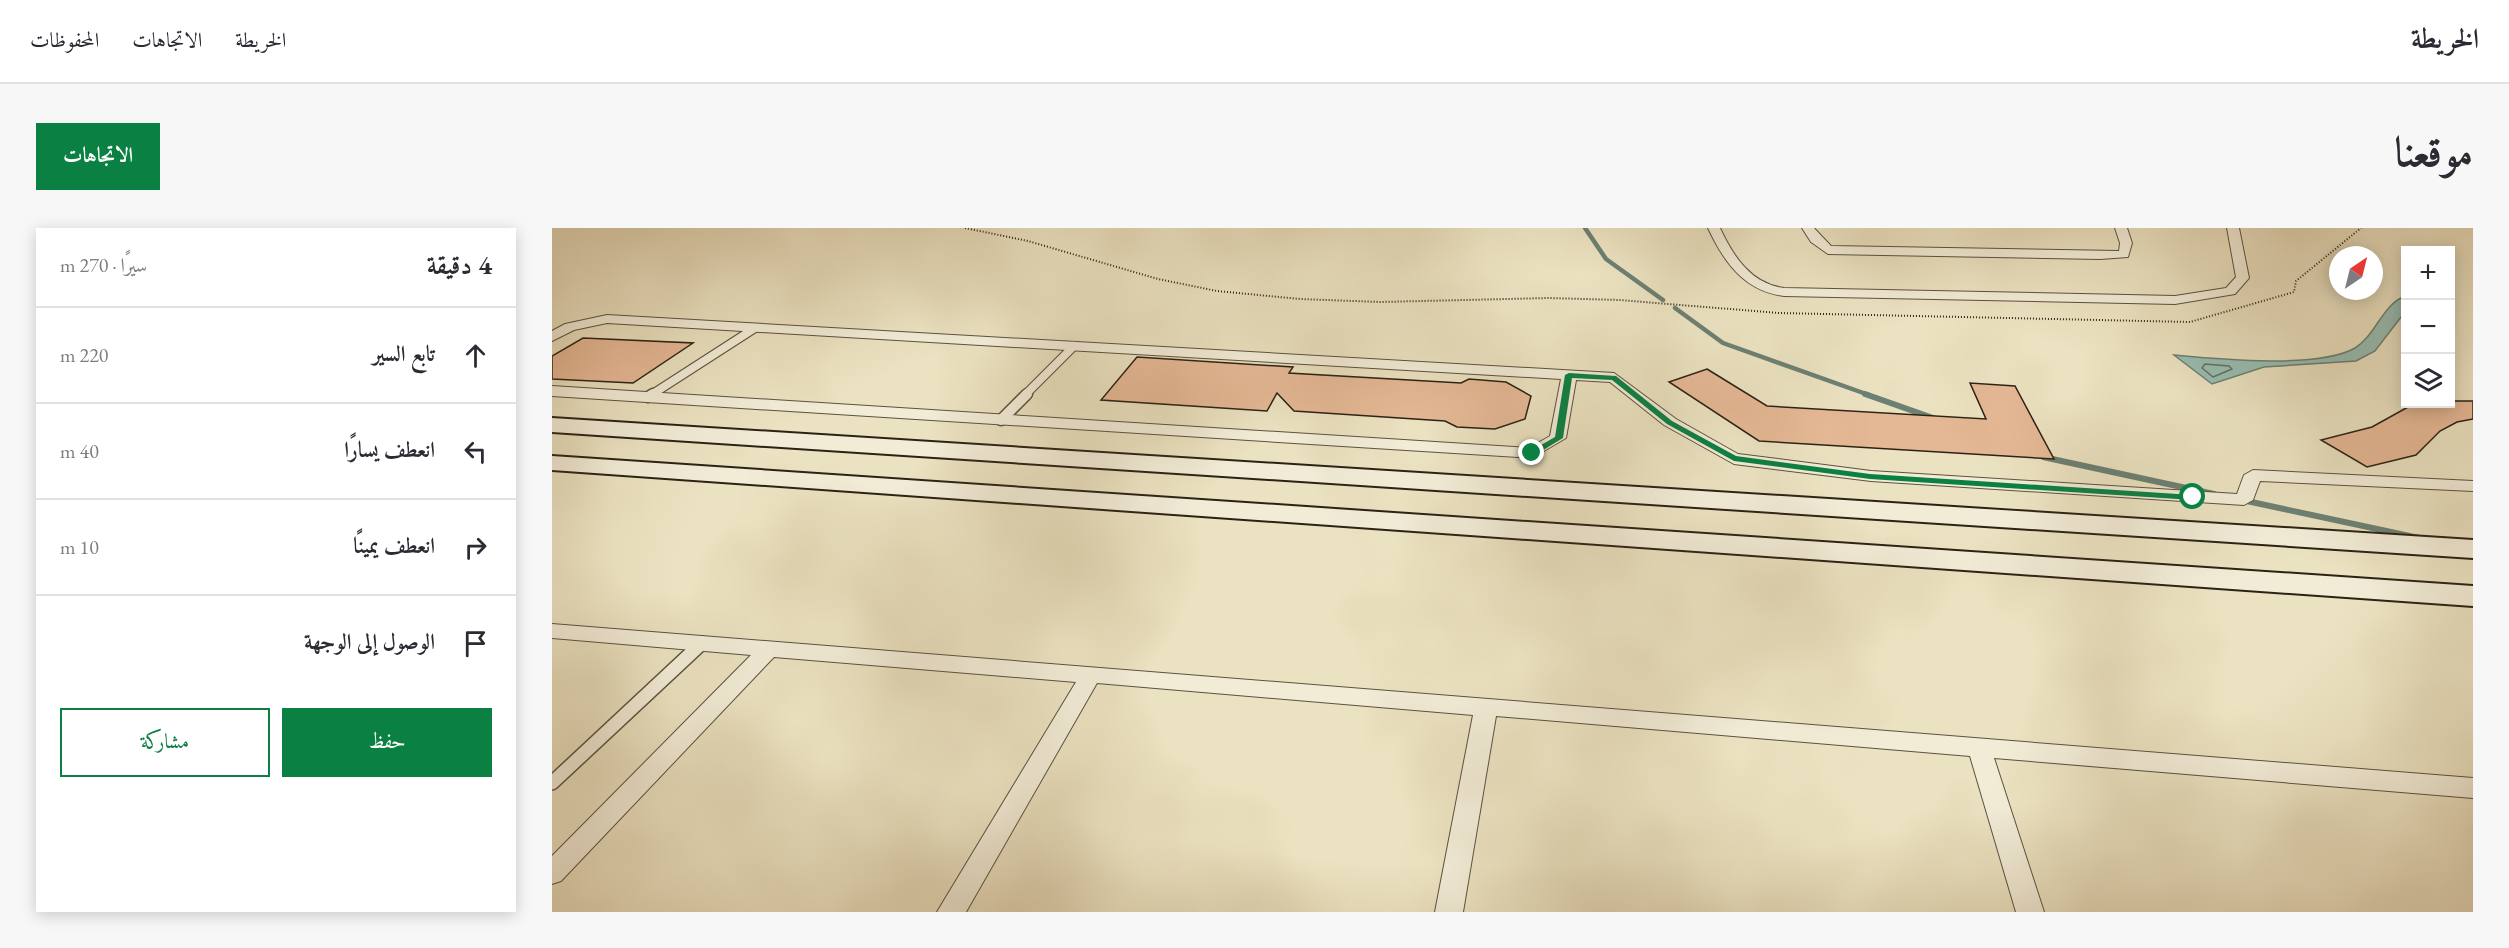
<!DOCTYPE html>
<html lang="ar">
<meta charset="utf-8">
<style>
:root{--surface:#fff;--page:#f7f7f7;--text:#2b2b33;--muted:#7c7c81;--line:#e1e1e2;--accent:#0b8043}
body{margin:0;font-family:"EB Garamond",Amiri,serif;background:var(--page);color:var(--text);direction:rtl}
.controls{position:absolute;right:18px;top:18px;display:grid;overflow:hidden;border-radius:0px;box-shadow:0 3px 15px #0003}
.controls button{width:54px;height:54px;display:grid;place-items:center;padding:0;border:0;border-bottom:2px solid var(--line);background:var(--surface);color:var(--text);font:30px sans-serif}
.compass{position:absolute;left:1777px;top:18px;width:54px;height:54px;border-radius:50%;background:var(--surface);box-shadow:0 3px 15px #0003;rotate:35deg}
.stop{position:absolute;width:18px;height:18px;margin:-14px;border:4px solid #0b8043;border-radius:50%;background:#fff}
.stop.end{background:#0b8043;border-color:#fff;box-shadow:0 2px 6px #0008}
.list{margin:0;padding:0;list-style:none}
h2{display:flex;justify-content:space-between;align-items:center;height:78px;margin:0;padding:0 24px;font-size:26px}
h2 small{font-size:20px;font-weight:400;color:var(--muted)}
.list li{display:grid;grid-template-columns:39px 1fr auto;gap:18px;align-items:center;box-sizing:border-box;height:96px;padding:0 24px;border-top:2px solid var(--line)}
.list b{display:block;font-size:22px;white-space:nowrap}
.list em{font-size:20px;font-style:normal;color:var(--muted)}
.actions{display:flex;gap:12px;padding:18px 24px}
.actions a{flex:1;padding:14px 0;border:2px solid var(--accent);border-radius:0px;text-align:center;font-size:21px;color:var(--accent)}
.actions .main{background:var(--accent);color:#fff}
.icon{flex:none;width:33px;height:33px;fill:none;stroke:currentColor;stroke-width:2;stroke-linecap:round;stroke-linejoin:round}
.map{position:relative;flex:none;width:1921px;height:684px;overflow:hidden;direction:ltr;border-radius:0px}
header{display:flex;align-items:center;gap:36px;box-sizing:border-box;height:84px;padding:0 30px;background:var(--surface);border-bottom:2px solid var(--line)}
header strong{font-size:28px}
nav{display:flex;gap:33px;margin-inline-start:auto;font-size:21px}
.intro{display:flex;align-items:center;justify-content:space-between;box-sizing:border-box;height:144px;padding:0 36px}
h1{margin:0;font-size:42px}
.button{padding:15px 27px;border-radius:0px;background:var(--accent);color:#fff;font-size:21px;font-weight:700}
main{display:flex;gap:36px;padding:0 36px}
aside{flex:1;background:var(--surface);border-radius:0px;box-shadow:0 3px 15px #0003}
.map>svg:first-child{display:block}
.water{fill:#98beb3;stroke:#6c8074;stroke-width:1.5}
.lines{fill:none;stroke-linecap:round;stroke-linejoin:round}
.shore{stroke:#627064;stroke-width:1.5}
.stream-far1{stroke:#6c8074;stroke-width:4.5}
.stream{stroke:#6c8074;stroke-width:6}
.building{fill:#e5b895;stroke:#2b2215;stroke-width:1.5}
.service-far2-casing{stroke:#5b5240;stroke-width:10}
.service-far1-casing{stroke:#5b5240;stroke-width:13}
.service-casing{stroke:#5b5240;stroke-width:16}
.minor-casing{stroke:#5b5240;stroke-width:2}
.secondary-casing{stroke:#2b2215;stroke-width:4}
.path{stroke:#2b2215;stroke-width:2;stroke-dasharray:1 2;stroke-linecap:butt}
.service-far2{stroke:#f2ecd7;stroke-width:8}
.service-far1{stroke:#f2ecd7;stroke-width:10}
.service{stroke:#f2ecd7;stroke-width:13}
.minor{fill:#f2ecd7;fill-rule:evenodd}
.secondary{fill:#f2ecd7;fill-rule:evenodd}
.route{fill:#0b8043}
</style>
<header>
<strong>الخريطة</strong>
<nav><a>الخريطة</a><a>الاتجاهات</a><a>المحفوظات</a></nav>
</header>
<div class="intro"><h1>موقعنا</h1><a class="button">الاتجاهات</a></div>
<main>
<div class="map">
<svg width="1921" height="684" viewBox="0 0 1921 684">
<rect width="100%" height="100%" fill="#ebe2c1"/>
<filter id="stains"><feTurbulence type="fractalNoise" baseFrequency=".00333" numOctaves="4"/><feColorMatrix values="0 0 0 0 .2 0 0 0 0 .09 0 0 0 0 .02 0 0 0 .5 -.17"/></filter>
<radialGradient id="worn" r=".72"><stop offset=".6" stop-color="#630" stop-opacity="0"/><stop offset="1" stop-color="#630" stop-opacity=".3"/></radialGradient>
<path class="water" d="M1853,68V84L1823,123L1804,133L1712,139L1660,156L1622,127C1665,131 1767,141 1803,120C1824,107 1830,77 1853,68Z"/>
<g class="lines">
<polygon class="shore" points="1653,136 1677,138 1680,141 1661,149 1650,140"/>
<g class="stream-far1">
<polyline points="1033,0 1054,31 1111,72"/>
<polyline points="1123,80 1171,115 1317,167"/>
</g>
<g class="stream">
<polyline points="1313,166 1381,190"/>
<polyline points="1491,229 1662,266"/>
<polyline points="1690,272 1867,310"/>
</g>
</g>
<g class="building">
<polygon points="31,110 141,115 81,155 0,151 0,128"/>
<polygon points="585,129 741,139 737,145 909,155 917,151 954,154 979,168 973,191 943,201 905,199 893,193 742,183 725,165 715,183 549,172"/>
<polygon points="1155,141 1215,178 1434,191 1418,155 1463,158 1502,231 1207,213 1117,154"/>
<polygon points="1899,173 1921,173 1921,191 1905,194 1888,203 1864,227 1815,239 1769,212 1820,199 1856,179 1871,176 1899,176"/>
</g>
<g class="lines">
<defs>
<g id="service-far2">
<polyline points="99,167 203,100"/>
<polyline points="473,167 522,118"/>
</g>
<g id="service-far1">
<polyline points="96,169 101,166"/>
<polyline points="449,192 475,166"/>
</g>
<polyline id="service" points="0,555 150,415"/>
<g id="minor">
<path d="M1156,0H1168C1181,28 1199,56 1232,60L1623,68L1674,60L1684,49L1675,0H1687L1697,50L1683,66L1623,76L1232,68C1192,63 1172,34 1156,0Z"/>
<polygon points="1250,0 1262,0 1279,18 1567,23 1568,15 1563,0 1575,0 1580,15 1576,29 1548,31 1276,26 1259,14"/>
<polygon points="55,87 1062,145 1124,191 1186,226 1319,243 1685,266 1692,247 1701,242 1921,253 1921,263 1708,253 1701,272 1692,277 1319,253 1182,236 1112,197 1058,154 1024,152 1014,210 980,230 0,168 0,158 977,220 998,208 1009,151 55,95 22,102 0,113 0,103 13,96"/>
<polygon points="0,396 1921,550 1921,570 1442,530 1492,684 1464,684 1418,528 944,488 911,684 883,684 921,487 545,455 414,684 385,684 524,454 222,429 9,653 0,656 0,628 199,427 0,410"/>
</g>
<g id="secondary">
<polygon points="0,190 1921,312 1921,330 0,204"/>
<polygon points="0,228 1921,358 1921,378 0,242"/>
</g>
</defs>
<use href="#service-far2" class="service-far2-casing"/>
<use href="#service-far1" class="service-far1-casing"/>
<use href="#service" class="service-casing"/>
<use href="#minor" class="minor-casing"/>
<use href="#secondary" class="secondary-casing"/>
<polyline class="path" points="413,0 476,13 606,51 665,63 748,71 828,74 997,70 1067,72 1227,85 1638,94 1742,64 1744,53 1809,0"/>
<use href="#service-far2" class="service-far2"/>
<use href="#service-far1" class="service-far1"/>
<use href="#service" class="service"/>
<use href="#minor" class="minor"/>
<use href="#secondary" class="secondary"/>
</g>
<polygon class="route" points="1017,145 1064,148 1120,193 1184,228 1318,246 1641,267 1646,269 1641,272 1318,251 1182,233 1115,196 1060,152 1020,150 1011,210 983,227 977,227 977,224 1003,209 1013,147"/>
<rect width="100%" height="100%" filter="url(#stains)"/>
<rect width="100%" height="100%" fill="url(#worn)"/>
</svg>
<div class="controls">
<button>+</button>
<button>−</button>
<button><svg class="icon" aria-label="layers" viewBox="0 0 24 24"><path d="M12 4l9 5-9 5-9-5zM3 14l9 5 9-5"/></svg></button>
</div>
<svg class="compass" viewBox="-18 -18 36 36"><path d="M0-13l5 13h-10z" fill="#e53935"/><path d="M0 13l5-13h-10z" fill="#7c7c81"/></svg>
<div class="stop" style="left:1641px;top:269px"></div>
<div class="stop end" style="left:980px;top:225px"></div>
</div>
<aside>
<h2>4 دقيقة<small>سيرًا · 270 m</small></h2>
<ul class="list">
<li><svg class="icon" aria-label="ahead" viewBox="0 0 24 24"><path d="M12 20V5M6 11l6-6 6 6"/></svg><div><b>تابع السير</b></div><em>220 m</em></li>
<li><svg class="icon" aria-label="left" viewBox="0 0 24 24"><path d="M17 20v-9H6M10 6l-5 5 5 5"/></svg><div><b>انعطف يسارًا</b></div><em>40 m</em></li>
<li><svg class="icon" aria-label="right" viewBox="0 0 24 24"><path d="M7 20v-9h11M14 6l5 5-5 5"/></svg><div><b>انعطف يمينًا</b></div><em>10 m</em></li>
<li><svg class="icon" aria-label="arrive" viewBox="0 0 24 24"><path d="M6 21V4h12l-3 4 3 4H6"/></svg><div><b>الوصول إلى الوجهة</b></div></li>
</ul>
<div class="actions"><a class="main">حفظ</a><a>مشاركة</a></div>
</aside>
</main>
